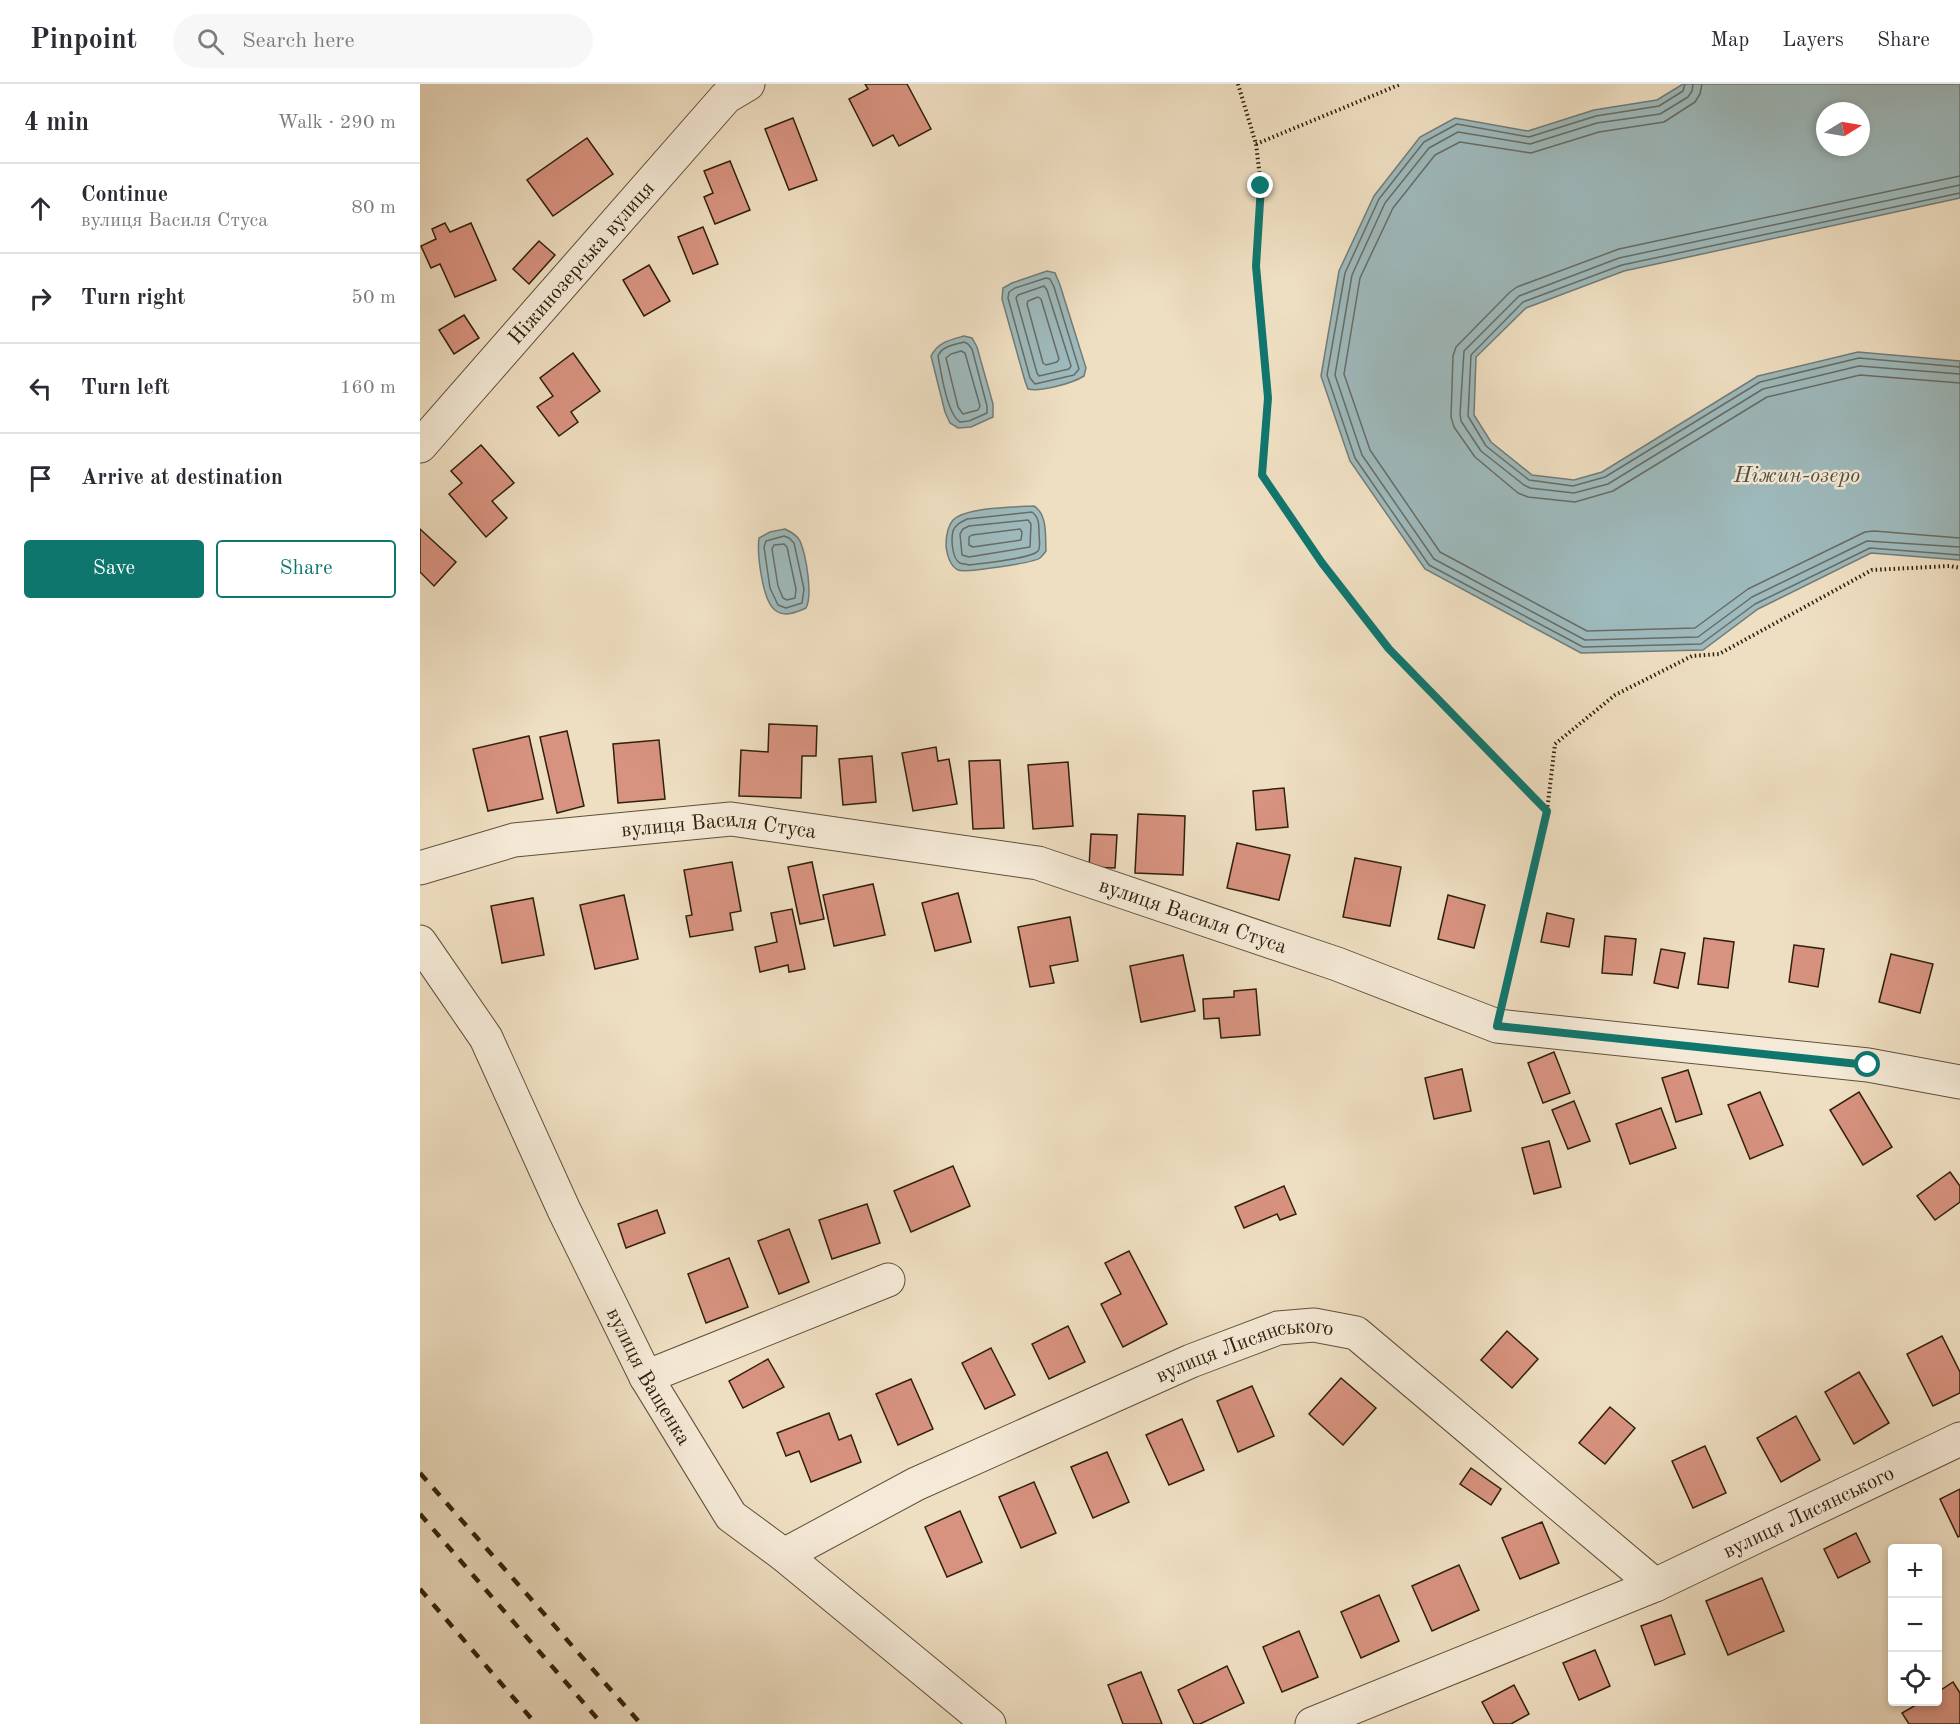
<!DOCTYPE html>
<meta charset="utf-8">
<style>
:root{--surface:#fff;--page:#f7f7f7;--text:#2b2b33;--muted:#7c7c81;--line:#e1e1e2;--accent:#0f766e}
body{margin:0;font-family:"Old Standard TT",serif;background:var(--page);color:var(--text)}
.controls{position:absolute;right:18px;bottom:18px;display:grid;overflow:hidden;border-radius:6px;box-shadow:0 3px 9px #0003}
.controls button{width:54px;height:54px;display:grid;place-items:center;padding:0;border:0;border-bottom:2px solid var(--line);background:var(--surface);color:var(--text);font:30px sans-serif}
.compass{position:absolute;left:1396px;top:18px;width:54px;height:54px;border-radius:50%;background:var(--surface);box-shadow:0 3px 9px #0003;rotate:79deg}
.stop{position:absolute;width:18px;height:18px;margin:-14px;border:4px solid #0f766e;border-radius:50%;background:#fff}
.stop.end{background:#0f766e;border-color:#fff;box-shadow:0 2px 6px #0008}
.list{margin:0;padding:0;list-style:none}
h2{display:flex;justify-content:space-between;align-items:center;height:78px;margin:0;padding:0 24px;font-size:26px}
h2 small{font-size:20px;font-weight:400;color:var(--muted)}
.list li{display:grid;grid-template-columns:39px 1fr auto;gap:18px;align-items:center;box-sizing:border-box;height:90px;padding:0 24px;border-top:2px solid var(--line)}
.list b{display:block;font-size:22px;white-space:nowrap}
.list p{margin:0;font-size:20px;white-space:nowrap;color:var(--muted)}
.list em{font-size:20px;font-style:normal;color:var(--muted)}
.actions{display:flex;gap:12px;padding:18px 24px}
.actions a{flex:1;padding:14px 0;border:2px solid var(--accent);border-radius:6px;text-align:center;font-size:21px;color:var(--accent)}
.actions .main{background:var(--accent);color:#fff}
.icon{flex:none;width:33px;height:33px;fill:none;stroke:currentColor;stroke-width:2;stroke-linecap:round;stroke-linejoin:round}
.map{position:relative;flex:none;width:1540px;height:1640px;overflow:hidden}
header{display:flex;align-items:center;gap:36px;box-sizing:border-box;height:84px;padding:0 30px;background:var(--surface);border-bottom:2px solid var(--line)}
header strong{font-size:28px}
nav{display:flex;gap:33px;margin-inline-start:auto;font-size:21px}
.search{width:420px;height:54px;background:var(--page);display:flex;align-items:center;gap:15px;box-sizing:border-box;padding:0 21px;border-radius:33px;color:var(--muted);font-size:22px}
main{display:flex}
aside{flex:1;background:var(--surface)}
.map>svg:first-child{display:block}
.water{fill:#9ebabd;stroke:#727c77;stroke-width:1.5;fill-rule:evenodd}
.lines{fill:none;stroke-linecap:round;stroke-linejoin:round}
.shore{stroke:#676d65;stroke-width:1.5}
.building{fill:#d89380;stroke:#30200d;stroke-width:1.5}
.minor-casing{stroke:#60503a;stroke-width:35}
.path{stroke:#30200d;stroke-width:4;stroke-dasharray:1.5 3;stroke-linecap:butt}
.minor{stroke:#f5ead7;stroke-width:33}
.rail{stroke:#30200d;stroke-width:4.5;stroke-dasharray:10 10;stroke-linecap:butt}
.route{stroke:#0f766e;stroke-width:8}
.labels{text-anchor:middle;stroke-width:5;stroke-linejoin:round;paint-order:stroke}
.street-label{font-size:21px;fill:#30200d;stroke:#f5ead7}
.water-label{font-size:22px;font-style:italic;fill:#514e42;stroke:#f5ead7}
</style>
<header>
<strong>Pinpoint</strong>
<div class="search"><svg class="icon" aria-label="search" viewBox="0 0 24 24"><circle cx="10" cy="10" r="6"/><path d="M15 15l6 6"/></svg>Search here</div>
<nav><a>Map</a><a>Layers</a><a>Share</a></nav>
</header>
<main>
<aside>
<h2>4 min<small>Walk · 290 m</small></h2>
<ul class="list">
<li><svg class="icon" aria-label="ahead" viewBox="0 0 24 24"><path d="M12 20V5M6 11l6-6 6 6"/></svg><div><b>Continue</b><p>вулиця Василя Стуса</p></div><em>80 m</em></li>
<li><svg class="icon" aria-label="right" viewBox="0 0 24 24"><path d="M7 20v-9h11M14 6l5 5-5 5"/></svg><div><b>Turn right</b></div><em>50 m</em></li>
<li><svg class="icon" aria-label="left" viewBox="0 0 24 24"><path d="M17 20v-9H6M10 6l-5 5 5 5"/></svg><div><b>Turn left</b></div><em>160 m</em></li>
<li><svg class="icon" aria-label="arrive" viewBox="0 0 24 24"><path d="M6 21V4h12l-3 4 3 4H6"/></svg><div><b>Arrive at destination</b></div></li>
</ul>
<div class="actions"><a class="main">Save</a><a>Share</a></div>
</aside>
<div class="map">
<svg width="1540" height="1640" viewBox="0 0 1540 1640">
<rect width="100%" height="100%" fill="#efdfc2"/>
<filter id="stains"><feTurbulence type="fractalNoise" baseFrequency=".00333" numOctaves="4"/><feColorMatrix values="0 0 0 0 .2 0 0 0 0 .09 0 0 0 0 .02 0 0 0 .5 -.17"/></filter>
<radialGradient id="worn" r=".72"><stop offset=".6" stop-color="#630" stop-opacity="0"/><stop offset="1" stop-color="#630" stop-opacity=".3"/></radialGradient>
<g class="water">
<path d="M1263,0H1540V114L1204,187L1106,224L1056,273L1054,331L1071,358L1112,391L1154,396L1182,388L1338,292L1438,268L1540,277V476L1451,469L1338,525L1283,566L1161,569L1005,485L930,377L901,292L919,187L954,112L1000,53L1035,34L1108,47L1174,26L1237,16ZM1405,27H1441V63H1405Z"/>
<path d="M627,187L635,189L640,201L666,284L664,292C653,299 621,308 608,305L605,297L582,215L583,204L592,199Z"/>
<path d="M544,252L552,254L557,263L573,320V333L551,343L538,344L530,339L525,328L511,272C518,258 530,256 544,252Z"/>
<path d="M614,422C628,431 625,452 626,467C624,470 622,472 620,474C613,479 545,489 538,486C530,482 527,470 526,462C526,453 527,443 533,436C546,423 595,423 614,422Z"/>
<path d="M365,445C371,448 377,451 380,457C386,471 393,511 386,524C377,528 364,534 355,526C342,516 337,469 339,454L350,448Z"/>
</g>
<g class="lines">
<g class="shore">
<polyline points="1265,0 1263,7 1239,22 1176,32 1109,53 1037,40 1004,58 959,115 925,189 907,291 935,374 1009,481 1163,563 1281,560 1335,520 1450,464 1540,471"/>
<polyline points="1273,0 1272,7 1268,13 1240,30 1177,39 1110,60 1038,48 1009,64 965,119 932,191 915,291 942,371 1014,475 1165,556 1278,553 1332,513 1447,457 1540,463"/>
<polyline points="1282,0 1280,10 1275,18 1244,38 1179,48 1111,69 1040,58 1015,71 973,124 940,194 924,290 950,366 1020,468 1167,547 1275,544 1328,505 1445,448 1454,447 1540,454"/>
<polyline points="1540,92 1199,165 1097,203 1090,208 1036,263 1033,272 1031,333 1034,343 1055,373 1098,409 1108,413 1155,418 1193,407 1347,313 1440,291 1540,299"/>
<polyline points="1540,101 1199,174 1099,212 1044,267 1040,330 1041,337 1061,367 1104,401 1110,404 1154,409 1188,400 1343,305 1439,282 1540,290"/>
<polyline points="1540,109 1202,181 1103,218 1051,271 1048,332 1066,362 1109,396 1153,402 1185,393 1340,298 1439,274 1540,283"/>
<polygon points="626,194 630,195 634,203 659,285 654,291 615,300 610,294 588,214 589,208 595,204"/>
<polygon points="624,202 627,206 651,282 649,285 619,292 617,289 596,214 598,211"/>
<polygon points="618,213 621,215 639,275 637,278 626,281 623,279 607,220 608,217"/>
<path d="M544,258L548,260L552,265L567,322V329L549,337L540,338C527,330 521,288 518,272C522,262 534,261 544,258Z"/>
<polygon points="541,267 545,269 560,322 558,326 543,330 538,323 526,274 531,270"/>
<path d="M612,428C619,433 619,441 619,449C619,454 621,463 618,467C611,475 561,479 549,481C547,480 541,480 540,479C532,475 531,455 533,447C535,441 541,438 547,435Z"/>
<polygon points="608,436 611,440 610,463 549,473 542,471 540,450 543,445 549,442"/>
<polygon points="600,445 602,448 601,456 553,463 549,461 549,453 552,451"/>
<polygon points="364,452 369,454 374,459 384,505 382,519 366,524 358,521 350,504 344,463 346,457"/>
<polygon points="364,460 367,463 376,505 375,514 367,516 363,514 358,502 352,465 354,461"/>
</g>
</g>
<g class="building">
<polygon points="445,0 487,0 511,45 479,62 473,51 453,62 429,15 448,5"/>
<polygon points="373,34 397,96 369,106 345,45"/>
<polygon points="167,54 193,90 133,132 107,96"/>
<polygon points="310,77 330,126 295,140 284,113 293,109 284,87"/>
<polygon points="25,139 30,148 51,139 76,196 35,213 20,180 11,184 1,162 16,155 12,145"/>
<polygon points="283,143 298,180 273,190 258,153"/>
<polygon points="119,157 135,171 109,200 93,185"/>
<polygon points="229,181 250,217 224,232 203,196"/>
<polygon points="44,231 59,254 34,270 19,246"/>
<polygon points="153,269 180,307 151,328 158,338 139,352 117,323 133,312 120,294"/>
<polygon points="61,361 94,399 72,417 87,434 66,453 29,410 42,399 31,387"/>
<polygon points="0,445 36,478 14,502 0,488"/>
<polygon points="349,640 397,642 396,672 382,672 381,714 319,712 321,666 348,668"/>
<polygon points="147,647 164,722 137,729 120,653"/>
<polygon points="109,652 123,715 68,727 53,665"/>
<polygon points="239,656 245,715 198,719 193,660"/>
<polygon points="516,663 518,677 529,675 537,720 493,727 482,669"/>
<polygon points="452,672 456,718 423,721 419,675"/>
<polygon points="580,676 584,744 553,745 549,677"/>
<polygon points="648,678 653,742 613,745 608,681"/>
<polygon points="864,704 868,743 836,746 833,707"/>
<polygon points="718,730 765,732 763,791 715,789"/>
<polygon points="671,750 697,751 695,784 669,783"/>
<polygon points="817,759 870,771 859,816 807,804"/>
<polygon points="935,774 981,783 970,842 923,833"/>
<polygon points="312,778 321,827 310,829 313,846 270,853 266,832 272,831 264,786"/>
<polygon points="392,778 404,835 380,840 368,783"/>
<polygon points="453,800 465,851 414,862 403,811"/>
<polygon points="538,809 551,858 515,867 502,819"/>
<polygon points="204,811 218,875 175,885 160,821"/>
<polygon points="1028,811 1065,821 1054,864 1018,855"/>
<polygon points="113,814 124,871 82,879 71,822"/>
<polygon points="372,825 385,885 369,888 368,881 340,888 335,863 357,858 351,829"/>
<polygon points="1127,829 1154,835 1149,863 1121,858"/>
<polygon points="650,833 658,877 630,882 634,899 610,903 598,843"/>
<polygon points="1185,852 1216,855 1212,891 1182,889"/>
<polygon points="1284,854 1314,858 1308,904 1278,900"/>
<polygon points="1374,861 1404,865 1398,903 1369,898"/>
<polygon points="1241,865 1265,869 1258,904 1234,899"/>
<polygon points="1471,870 1513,880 1500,929 1459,918"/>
<polygon points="763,871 775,927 721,938 710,882"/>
<polygon points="836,905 840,951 801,954 799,934 784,935 783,915 814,913 814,907"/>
<polygon points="1134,968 1150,1009 1123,1019 1108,979"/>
<polygon points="1042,985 1051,1027 1014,1035 1005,994"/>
<polygon points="1268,986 1282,1030 1256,1038 1242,994"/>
<polygon points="1340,1008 1363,1061 1330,1075 1308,1021"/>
<polygon points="1439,1008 1472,1063 1443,1081 1410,1026"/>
<polygon points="1154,1017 1170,1057 1148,1065 1132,1026"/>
<polygon points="1241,1024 1256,1064 1210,1080 1196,1040"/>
<polygon points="1129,1057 1141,1103 1114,1110 1102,1064"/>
<polygon points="533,1082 550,1122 491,1148 474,1107"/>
<polygon points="1530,1088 1540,1102 1540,1118 1515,1136 1497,1112"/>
<polygon points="864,1102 876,1130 860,1136 857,1130 824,1144 815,1123"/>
<polygon points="447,1120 460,1159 412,1175 399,1136"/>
<polygon points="237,1126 245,1149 206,1164 198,1140"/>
<polygon points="369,1145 389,1198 359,1210 338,1157"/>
<polygon points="709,1167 747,1240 703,1263 681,1220 701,1210 685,1179"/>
<polygon points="309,1174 328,1223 286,1239 268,1190"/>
<polygon points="648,1242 665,1278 629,1295 612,1260"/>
<polygon points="1087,1247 1118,1275 1092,1304 1061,1276"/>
<polygon points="1522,1252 1540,1288 1540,1309 1513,1322 1487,1270"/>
<polygon points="571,1264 595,1311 565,1325 542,1279"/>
<polygon points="348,1275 364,1303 323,1324 309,1297"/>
<polygon points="1439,1288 1469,1339 1434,1360 1405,1308"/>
<polygon points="921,1294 956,1324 923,1361 889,1330"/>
<polygon points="491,1295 513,1345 478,1361 456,1310"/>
<polygon points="832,1302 854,1352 818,1368 797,1317"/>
<polygon points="1190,1323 1215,1344 1185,1380 1159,1359"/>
<polygon points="409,1329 419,1356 431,1351 441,1378 391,1398 379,1367 366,1372 357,1349"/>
<polygon points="1376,1332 1400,1376 1361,1398 1337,1354"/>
<polygon points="762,1335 784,1386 749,1401 726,1351"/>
<polygon points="1285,1362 1306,1409 1273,1424 1252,1377"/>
<polygon points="687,1368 709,1418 673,1434 651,1383"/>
<polygon points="1051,1384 1081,1405 1071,1421 1040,1400"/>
<polygon points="614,1398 636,1449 601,1464 579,1413"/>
<polygon points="1540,1405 1540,1452 1538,1453 1520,1415"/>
<polygon points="540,1427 562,1478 527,1493 505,1443"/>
<polygon points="1122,1438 1139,1479 1100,1495 1082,1454"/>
<polygon points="1436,1449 1450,1478 1418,1494 1404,1465"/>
<polygon points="1039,1481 1059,1526 1012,1547 992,1502"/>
<polygon points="1342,1494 1364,1547 1308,1571 1286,1517"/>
<polygon points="959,1511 979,1557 941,1574 921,1528"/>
<polygon points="1251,1531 1265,1570 1235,1581 1221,1542"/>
<polygon points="879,1547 898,1593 862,1608 843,1563"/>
<polygon points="1175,1566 1190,1602 1159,1616 1143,1579"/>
<polygon points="807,1582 824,1619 780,1640 774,1640 758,1606"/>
<polygon points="721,1588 742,1640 703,1640 688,1601"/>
<polygon points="1533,1598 1540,1609 1540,1640 1489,1640 1482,1629 1501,1618 1518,1618 1518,1608"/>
<polygon points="1094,1601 1109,1630 1091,1640 1074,1640 1062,1618"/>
</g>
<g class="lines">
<defs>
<g id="minor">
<path id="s1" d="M0,362L306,13L328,0"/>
<path id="s2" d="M0,784L94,756L311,735L618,779L917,880L1077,942L1448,981L1540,998"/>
<path id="s3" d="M0,858L66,954L144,1126L226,1293L311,1432L364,1471L569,1640"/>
<polyline points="226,1293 468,1196"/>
<path id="s4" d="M364,1471L496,1400L771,1277L858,1244L894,1241L936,1249L1235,1501"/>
<path id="s5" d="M892,1640L1235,1501L1540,1355"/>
</g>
</defs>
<use href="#minor" class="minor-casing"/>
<g class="path">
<polyline points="818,0 836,60 841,102 836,182 848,314 842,391 902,479 969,565 1127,727 1084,912"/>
<polyline points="836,60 981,0"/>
<polyline points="1127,727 1135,660 1195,611 1272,572 1299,570 1452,486 1530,482 1540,484"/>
</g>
<use href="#minor" class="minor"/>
<g class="rail">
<polyline points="0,1389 221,1640"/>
<polyline points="0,1430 182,1640"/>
<polyline points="0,1505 116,1640"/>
</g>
</g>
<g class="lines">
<polyline class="route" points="841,102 836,182 848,314 842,391 902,479 969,565 1127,727 1077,942 1448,981"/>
</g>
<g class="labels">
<g class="street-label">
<text dy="7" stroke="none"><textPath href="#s1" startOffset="244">Ніжинозерська вулиця</textPath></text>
<text dy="7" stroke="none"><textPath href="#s2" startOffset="304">вулиця Василя Стуса</textPath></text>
<text dy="7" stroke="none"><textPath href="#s2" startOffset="790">вулиця Василя Стуса</textPath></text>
<text dy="7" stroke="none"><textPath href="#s4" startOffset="507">вулиця Лисянського</textPath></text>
<text dy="7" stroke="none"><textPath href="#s3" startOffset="492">вулиця Ващенка</textPath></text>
<text dy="7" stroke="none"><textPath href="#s5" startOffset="540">вулиця Лисянського</textPath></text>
</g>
<g class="water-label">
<text x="1377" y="398">Ніжин-озеро</text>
</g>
</g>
<rect width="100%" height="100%" filter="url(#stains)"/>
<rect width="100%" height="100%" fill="url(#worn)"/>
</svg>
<div class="controls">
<button>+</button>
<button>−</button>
<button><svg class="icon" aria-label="locate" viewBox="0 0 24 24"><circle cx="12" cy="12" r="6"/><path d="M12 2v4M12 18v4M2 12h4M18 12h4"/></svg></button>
</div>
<svg class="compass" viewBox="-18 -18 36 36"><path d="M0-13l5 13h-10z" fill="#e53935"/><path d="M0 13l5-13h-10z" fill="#7c7c81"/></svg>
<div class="stop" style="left:1448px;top:981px"></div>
<div class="stop end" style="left:841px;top:102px"></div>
</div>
</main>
